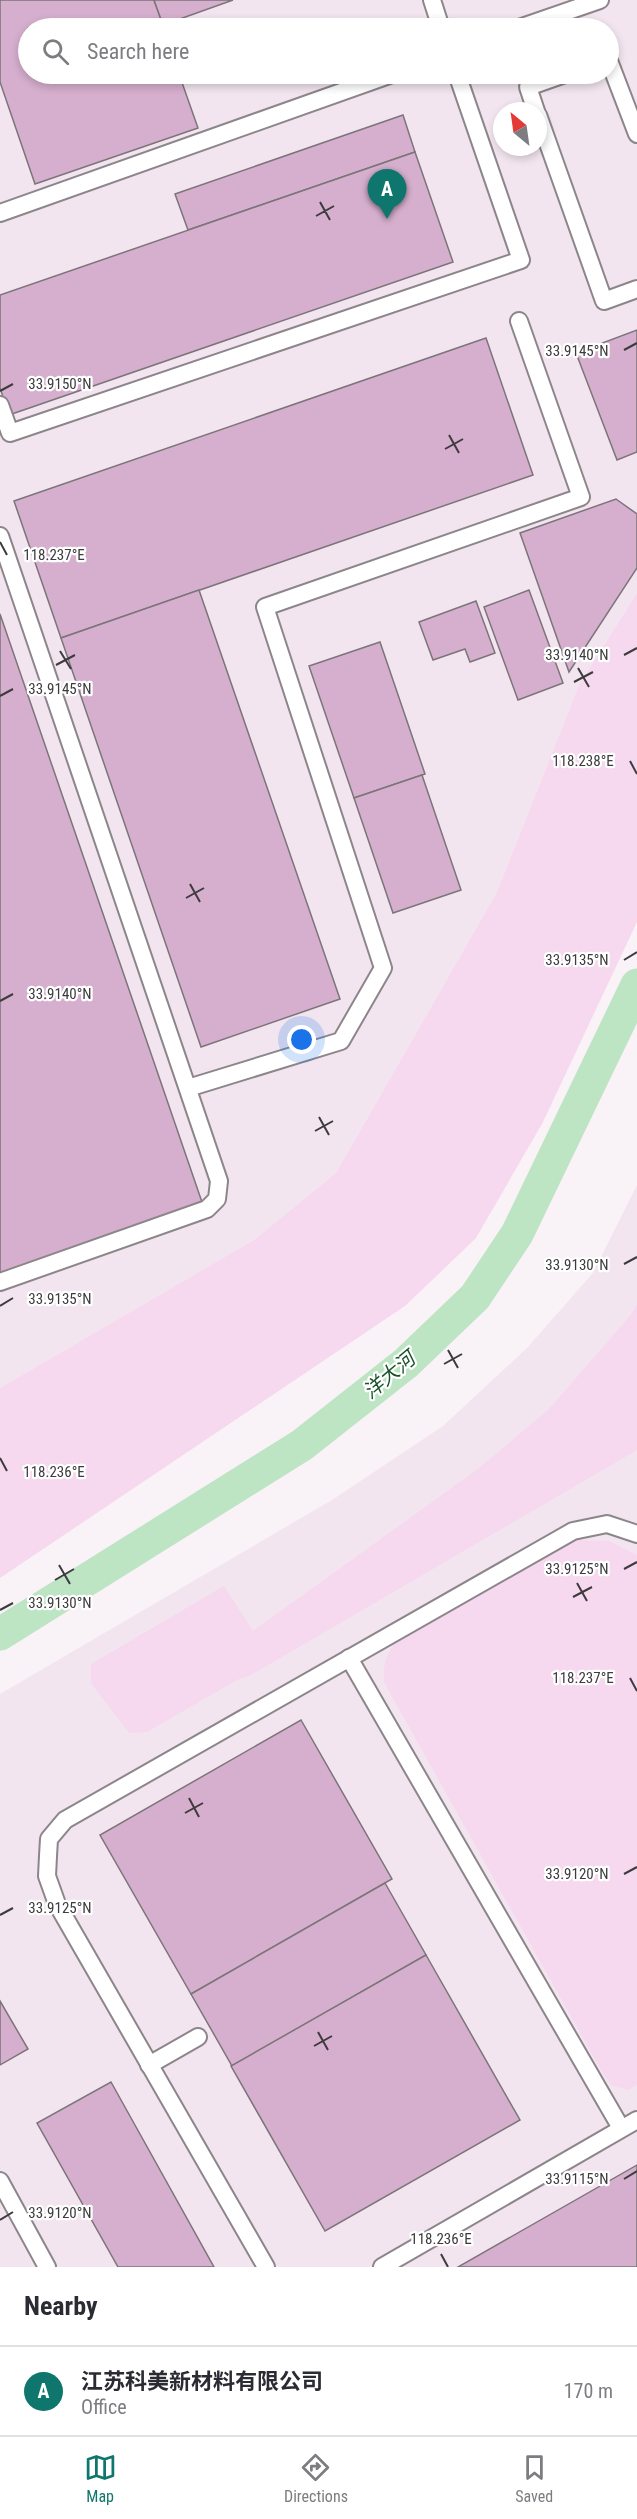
<!DOCTYPE html>
<meta charset="utf-8">
<style>
:root{--surface:#fff;--page:#f7f7f7;--text:#2b2b33;--muted:#7c7c81;--line:#e1e1e2;--accent:#0f766e}
body{margin:0;font-family:"Roboto Condensed","Noto Sans SC",sans-serif;background:var(--page);color:var(--text)}
.compass{position:absolute;left:493px;top:102px;width:54px;height:54px;border-radius:50%;background:var(--surface);box-shadow:0 3px 9px #0003;rotate:331deg}
.you{position:absolute;left:302px;top:1040px;width:21px;height:21px;margin:-15px;border:4px solid #fff;border-radius:50%;background:#1a73e8;box-shadow:0 0 0 9px #1a73e833}
.badge{display:grid;place-items:center;width:39px;height:39px;border-radius:50%;background:var(--accent);color:#fff;font-size:20px;font-weight:700}
.pin{position:absolute;translate:-50% -50px;filter:drop-shadow(0 2px 3px #0008)}
.pin::after{content:'';position:absolute;top:32px;width:21px;height:18px;background:inherit;clip-path:polygon(0 0,100% 0,50% 100%)}
.list{margin:0;padding:0;list-style:none}
h2{display:flex;justify-content:space-between;align-items:center;height:78px;margin:0;padding:0 24px;font-size:26px}
h2 small{font-size:20px;font-weight:400;color:var(--muted)}
.list li{display:grid;grid-template-columns:39px 1fr auto;gap:18px;align-items:center;box-sizing:border-box;height:90px;padding:0 24px;border-top:2px solid var(--line)}
.list b{display:block;font-size:22px;white-space:nowrap}
.list p{margin:0;font-size:20px;white-space:nowrap;color:var(--muted)}
.list em{font-size:20px;font-style:normal;color:var(--muted)}
.icon{flex:none;width:33px;height:33px;fill:none;stroke:currentColor;stroke-width:2;stroke-linecap:round;stroke-linejoin:round}
.map{position:relative;flex:none;width:637px;height:2267px;overflow:hidden}
.search{position:absolute;background:var(--surface);box-shadow:0 3px 9px #0003;left:18px;right:18px;top:18px;height:66px;display:flex;align-items:center;gap:15px;box-sizing:border-box;padding:0 21px;border-radius:33px;color:var(--muted);font-size:22px}
.sheet{height:168px;background:var(--surface)}
nav{display:flex;justify-content:space-around;align-items:center;box-sizing:border-box;height:84px;border-top:2px solid var(--line);background:var(--surface);font-size:16px;color:var(--muted)}
nav a{display:grid;justify-items:center;gap:3px}
nav .on{color:var(--accent)}
.map>svg:first-child{display:block}
.built{fill:#f2e5ef;fill-rule:evenodd}
.green{fill:#f6d8ef}
.lines{fill:none;stroke-linecap:round;stroke-linejoin:round}
.canal{stroke:#bde4c3;stroke-width:33}
.building{fill:#d6afce;stroke:#7b7579;stroke-width:1.5}
.lane-casing{stroke:#8c868b;stroke-width:20}
.lane{stroke:#fff;stroke-width:16}
.ticks{fill:none;stroke:#3d3b3d;stroke-width:2}
.labels{text-anchor:middle;stroke-width:4.5;stroke-linejoin:round;paint-order:stroke}
.water-label{font-size:20px;font-style:italic;fill:#185229;stroke:#fff}
.ticks-label{font-size:15px;text-anchor:middle;fill:#3d3b3d;stroke:#fff;stroke-width:4.5;stroke-linejoin:round;paint-order:stroke}
</style>
<div class="map">
<svg width="637" height="2267" viewBox="0 0 637 2267">
<rect width="100%" height="100%" fill="#f9f2f7"/>
<g class="built">
<path d="M0,0H637V593L579,685L497,892L336,1173L254,1240L0,1388ZM28,28H608V74H28ZM502,111H538V147H502Z"/>
<polygon points="637,1185 637,2267 0,2267 0,1694 332,1500 443,1426 527,1348 593,1273"/>
</g>
<g class="green">
<polygon points="637,593 637,922 543,1122 476,1238 405,1306 0,1578 0,1388 254,1240 336,1173 497,892 579,685"/>
<polygon points="637,1305 637,1450 251,1675 237,1680 147,1732 129,1733 91,1683 91,1664 224,1586 253,1631 478,1469 548,1410 630,1316"/>
<path d="M574,1540L609,1541L637,1555V2085L628,2090L611,2085L602,2072L384,1682C383,1667 385,1657 394,1644Z"/>
</g>
<g class="lines">
<polyline class="canal" points="0,1634 302,1445 406,1363 475,1297 517,1234 637,985"/>
</g>
<g class="building">
<polygon points="0,0 154,0 164,28 28,28 28,74 179,74 198,128 35,184 0,82"/>
<polygon points="154,0 233,0 163,25"/>
<polygon points="403,115 415,152 188,230 175,194"/>
<polygon points="415,152 453,262 9,415 0,388 0,295"/>
<polygon points="637,330 637,452 617,460 576,353"/>
<polygon points="486,338 533,475 61,638 14,501"/>
<polygon points="616,499 637,514 637,568 569,672 520,533"/>
<polygon points="199,590 340,999 201,1047 61,638"/>
<polygon points="529,590 563,683 518,700 484,607"/>
<polygon points="476,601 495,653 470,662 465,649 433,660 419,622"/>
<polygon points="0,614 203,1205 0,1275"/>
<polygon points="380,642 425,774 354,798 309,666"/>
<polygon points="422,775 461,890 393,913 354,798"/>
<polygon points="301,1720 392,1879 191,1994 100,1835"/>
<polygon points="385,1883 426,1955 232,2066 191,1994"/>
<polygon points="426,1955 520,2120 325,2231 231,2066"/>
<polygon points="0,2001 28,2049 0,2065"/>
<polygon points="111,2082 214,2267 118,2267 37,2123"/>
<polygon points="637,2165 637,2267 458,2267"/>
</g>
<g class="lines">
<defs>
<g id="lane">
<polyline points="432,0 441,28"/>
<polyline points="519,28 600,0"/>
<polyline points="608,58 637,134"/>
<polyline points="536,111 528,87 565,74"/>
<polyline points="538,115 604,301 637,289"/>
<polyline points="0,213 392,74"/>
<polyline points="0,405 10,433 521,260 457,74"/>
<polyline points="0,536 219,1181 217,1199 207,1209 0,1282"/>
<polyline points="188,1088 341,1041 383,968 265,607 581,497 519,321"/>
<polyline points="349,1658 621,2128"/>
<polyline points="149,2065 198,2037"/>
<polyline points="0,2181 47,2267"/>
<polyline points="266,2267 57,1904 47,1876 48,1856 49,1839 65,1820 573,1531 607,1524 637,1534"/>
<polyline points="382,2267 637,2120"/>
</g>
</defs>
<use href="#lane" class="lane-casing"/>
<use href="#lane" class="lane"/>
</g>
<path class="ticks" d="M320,202L330,220M316,216L334,206M624,350L637,343M0,391L13,384M449,435L459,453M445,449L463,439M0,542L7,555M60,651L71,669M624,655L637,648M56,665L75,655M578,668L589,687M574,682L593,672M0,696L13,689M630,761L637,774M190,884L200,902M186,898L204,888M624,960L637,952M0,1001L13,994M319,1117L329,1135M315,1131L333,1121M624,1264L637,1257M0,1306L13,1298M448,1350L458,1368M444,1364L462,1354M0,1458L7,1471M59,1565L70,1584M624,1569L637,1562M55,1580L74,1569M577,1583L587,1601M573,1597L592,1587M0,1610L13,1603M630,1678L637,1691M189,1798L199,1817M185,1813L203,1803M624,1874L637,1867M0,1915L13,1908M318,2032L328,2050M314,2046L332,2036M624,2179L637,2171M0,2220L13,2212M441,2254L448,2267"/>
<g class="labels">
<g class="water-label">
<text transform="translate(389 1375) rotate(-40)" y="7">洋大河</text>
</g>
</g>
<g class="ticks-label">
<text x="577" y="356">33.9145°N</text>
<text x="60" y="389">33.9150°N</text>
<text x="54" y="560">118.237°E</text>
<text x="577" y="660">33.9140°N</text>
<text x="60" y="694">33.9145°N</text>
<text x="583" y="766">118.238°E</text>
<text x="577" y="965">33.9135°N</text>
<text x="60" y="999">33.9140°N</text>
<text x="577" y="1270">33.9130°N</text>
<text x="60" y="1304">33.9135°N</text>
<text x="54" y="1477">118.236°E</text>
<text x="577" y="1574">33.9125°N</text>
<text x="60" y="1608">33.9130°N</text>
<text x="583" y="1683">118.237°E</text>
<text x="577" y="1879">33.9120°N</text>
<text x="60" y="1913">33.9125°N</text>
<text x="577" y="2184">33.9115°N</text>
<text x="60" y="2218">33.9120°N</text>
<text x="441" y="2244">118.236°E</text>
</g>
</svg>
<svg class="compass" viewBox="-18 -18 36 36"><path d="M0-13l5 13h-10z" fill="#e53935"/><path d="M0 13l5-13h-10z" fill="#7c7c81"/></svg>
<div class="you"></div>
<div class="pin badge" style="left:387px;top:219px">A</div>
<div class="search"><svg class="icon" aria-label="search" viewBox="0 0 24 24"><circle cx="10" cy="10" r="6"/><path d="M15 15l6 6"/></svg>Search here</div>
</div>
<section class="sheet">
<h2>Nearby<small></small></h2>
<ul class="list">
<li><span class="badge">A</span><div><b>江苏科美新材料有限公司</b><p>Office</p></div><em>170 m</em></li>
</ul>
</section>
<nav>
<a class="on"><svg class="icon" aria-label="map" viewBox="0 0 24 24"><path d="M3 6l6-2 6 2 6-2v14l-6 2-6-2-6 2zM9 4v14M15 6v14"/></svg>Map</a>
<a><svg class="icon" aria-label="directions" viewBox="0 0 24 24"><path d="M12 3l9 9-9 9-9-9zM9 14v-3h6M13 9l2 2-2 2"/></svg>Directions</a>
<a><svg class="icon" aria-label="saved" viewBox="0 0 24 24"><path d="M7 4h10v16l-5-4-5 4z"/></svg>Saved</a>
</nav>
